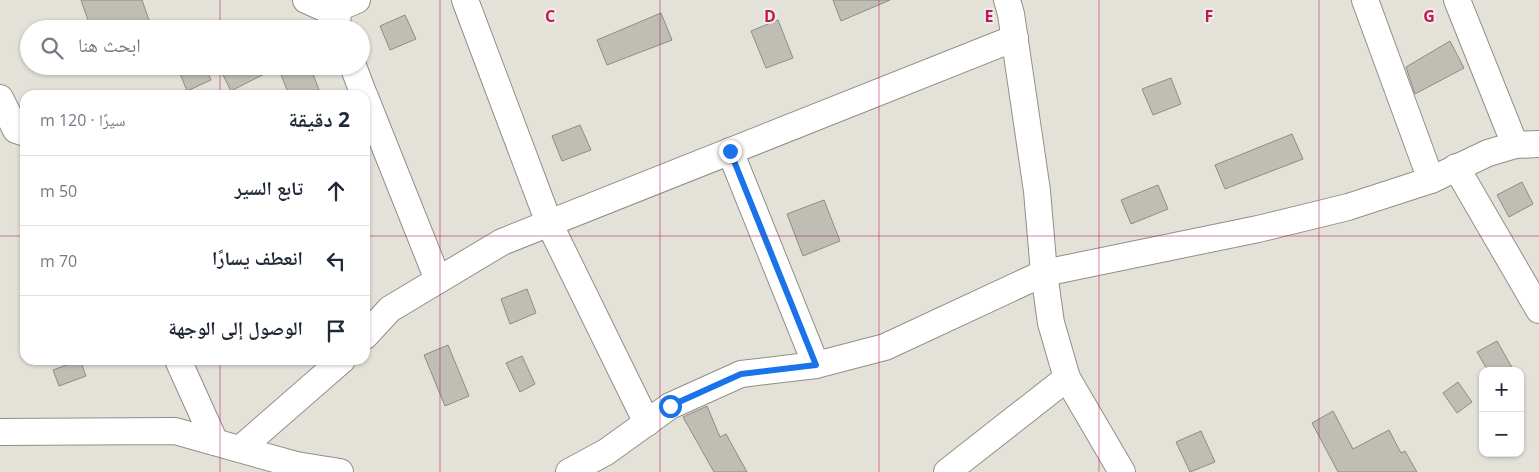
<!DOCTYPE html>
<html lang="ar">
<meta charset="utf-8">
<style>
:root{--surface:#fff;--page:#f2f2f3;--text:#1f2937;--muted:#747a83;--line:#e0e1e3}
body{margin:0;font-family:"Open Sans","Noto Naskh Arabic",sans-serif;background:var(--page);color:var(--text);direction:rtl}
.controls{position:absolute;right:15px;bottom:15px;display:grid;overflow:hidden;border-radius:10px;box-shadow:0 1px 4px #0004}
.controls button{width:45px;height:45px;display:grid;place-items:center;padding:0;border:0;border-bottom:1px solid var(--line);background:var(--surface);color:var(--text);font:25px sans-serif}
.stop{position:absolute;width:15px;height:15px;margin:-11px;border:4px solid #1a73e8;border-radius:50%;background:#fff}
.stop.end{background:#1a73e8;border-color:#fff;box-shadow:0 1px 5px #0008}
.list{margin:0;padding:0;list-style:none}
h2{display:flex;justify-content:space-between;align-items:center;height:65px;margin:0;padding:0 20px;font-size:21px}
h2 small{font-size:16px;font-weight:400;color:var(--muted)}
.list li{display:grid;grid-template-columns:32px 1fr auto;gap:15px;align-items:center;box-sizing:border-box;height:70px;padding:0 20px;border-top:1px solid var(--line)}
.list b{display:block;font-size:19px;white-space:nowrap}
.list em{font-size:16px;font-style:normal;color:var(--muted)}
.icon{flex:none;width:28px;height:28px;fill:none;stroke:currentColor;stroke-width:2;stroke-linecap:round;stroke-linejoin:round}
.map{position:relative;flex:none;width:1539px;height:472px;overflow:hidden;direction:ltr}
.search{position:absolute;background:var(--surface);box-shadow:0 1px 4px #0004;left:20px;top:20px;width:350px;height:55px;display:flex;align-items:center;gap:12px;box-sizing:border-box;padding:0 18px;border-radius:28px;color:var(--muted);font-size:19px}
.panel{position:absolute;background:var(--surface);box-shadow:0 1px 4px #0004;left:20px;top:90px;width:350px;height:275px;border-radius:15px;direction:rtl}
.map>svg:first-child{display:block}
.building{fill:#bfbdb4;stroke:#8f8c84}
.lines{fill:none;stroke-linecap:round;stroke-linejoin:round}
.minor-casing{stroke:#918f87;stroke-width:28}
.minor{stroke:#fff;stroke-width:26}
.route{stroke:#1a73e8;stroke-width:6}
.grid{fill:none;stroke:#c2185b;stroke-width:1;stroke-opacity:0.55}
.grid-label{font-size:16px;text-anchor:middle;font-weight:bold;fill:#c2185b;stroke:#f1eee6;stroke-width:4;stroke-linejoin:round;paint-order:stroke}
</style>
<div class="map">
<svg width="1539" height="472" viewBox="0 0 1539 472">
<rect width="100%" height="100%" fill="#e4e1d9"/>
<g class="building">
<polygon points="81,0 142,0 152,29 91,29"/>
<polygon points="833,0 890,0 841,21"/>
<polygon points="661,13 672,40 607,65 597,40"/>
<polygon points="405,15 416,39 390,50 380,26"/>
<polygon points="778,20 793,58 766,68 751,31"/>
<polygon points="1450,41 1464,68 1415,94 1406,67"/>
<polygon points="177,66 205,66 211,80 187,91"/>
<polygon points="231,66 310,66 321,95 289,95 278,67 231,91 221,71"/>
<polygon points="1171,78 1181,104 1153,115 1142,89"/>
<polygon points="580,125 591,150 562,161 552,136"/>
<polygon points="1292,134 1303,159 1225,189 1215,165"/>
<polygon points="1522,182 1533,204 1509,217 1497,195"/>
<polygon points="1158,185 1168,209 1131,224 1121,200"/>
<polygon points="824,200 840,241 803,256 787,214"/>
<polygon points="527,289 536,313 510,324 501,299"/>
<polygon points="1497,341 1514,371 1488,371 1477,352"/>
<polygon points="448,345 469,396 445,406 424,355"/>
<polygon points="522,356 535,384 520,392 506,363"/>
<polygon points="80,360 86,376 59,386 53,370"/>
<polygon points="1458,382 1472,402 1457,413 1443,393"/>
<polygon points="707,406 720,437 726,434 747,472 714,472 683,417"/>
<polygon points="1333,411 1353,449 1389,430 1401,453 1405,451 1417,472 1338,472 1312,423"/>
<polygon points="1201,431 1215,462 1190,472 1176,442"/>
</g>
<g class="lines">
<defs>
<g id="minor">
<polyline points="306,0 337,14"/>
<polyline points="465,0 549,223 647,423"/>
<polyline points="1007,0 1011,14 1037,191 1044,273 1051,323 1067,378 1122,472"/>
<polyline points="1365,0 1431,180"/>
<polyline points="1457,0 1515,145"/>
<polyline points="338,29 337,14 343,6 357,0"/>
<polyline points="353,66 364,95"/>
<polyline points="365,97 438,280"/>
<polyline points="0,98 16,130 25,133"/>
<polyline points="730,151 816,365"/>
<polyline points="1456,167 1539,310"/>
<polyline points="365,336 390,309 502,242 1015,38"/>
<polyline points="178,360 215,442"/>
<polyline points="0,432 175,431 296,465 306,472"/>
<polyline points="240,449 342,360"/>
<polyline points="296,465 340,472"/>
<polyline points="569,472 606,452 670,406 741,374 816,365 885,347 1044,273 1258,229 1348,207 1431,180 1488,153 1515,145 1539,144"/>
<polyline points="947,472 1067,378"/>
</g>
</defs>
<use href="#minor" class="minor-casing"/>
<use href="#minor" class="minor"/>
</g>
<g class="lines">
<polyline class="route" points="670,406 741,374 816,365 730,151"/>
</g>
<path class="grid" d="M220,0V29M440,0V472M660,0V472M879,0V472M1099,0V472M1319,0V472M220,66V95M0,236H25M365,236H1539M220,360V472"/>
<g class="grid-label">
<text x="550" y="22">C</text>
<text x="770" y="22">D</text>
<text x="989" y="22">E</text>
<text x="1209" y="22">F</text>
<text x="1429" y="22">G</text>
</g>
</svg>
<div class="controls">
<button>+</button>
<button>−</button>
</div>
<div class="stop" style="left:670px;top:406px"></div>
<div class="stop end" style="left:730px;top:151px"></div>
<div class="search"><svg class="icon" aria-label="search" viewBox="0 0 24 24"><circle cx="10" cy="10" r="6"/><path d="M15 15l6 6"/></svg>ابحث هنا</div>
<section class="panel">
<h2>2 دقيقة<small>سيرًا · 120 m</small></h2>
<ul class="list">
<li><svg class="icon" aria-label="ahead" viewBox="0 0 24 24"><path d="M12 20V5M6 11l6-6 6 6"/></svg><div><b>تابع السير</b></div><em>50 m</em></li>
<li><svg class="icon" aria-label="left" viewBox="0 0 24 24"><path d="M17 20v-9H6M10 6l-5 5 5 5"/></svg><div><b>انعطف يسارًا</b></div><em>70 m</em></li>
<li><svg class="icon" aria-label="arrive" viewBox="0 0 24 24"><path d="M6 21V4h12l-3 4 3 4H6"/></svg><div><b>الوصول إلى الوجهة</b></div></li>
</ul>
</section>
</div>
